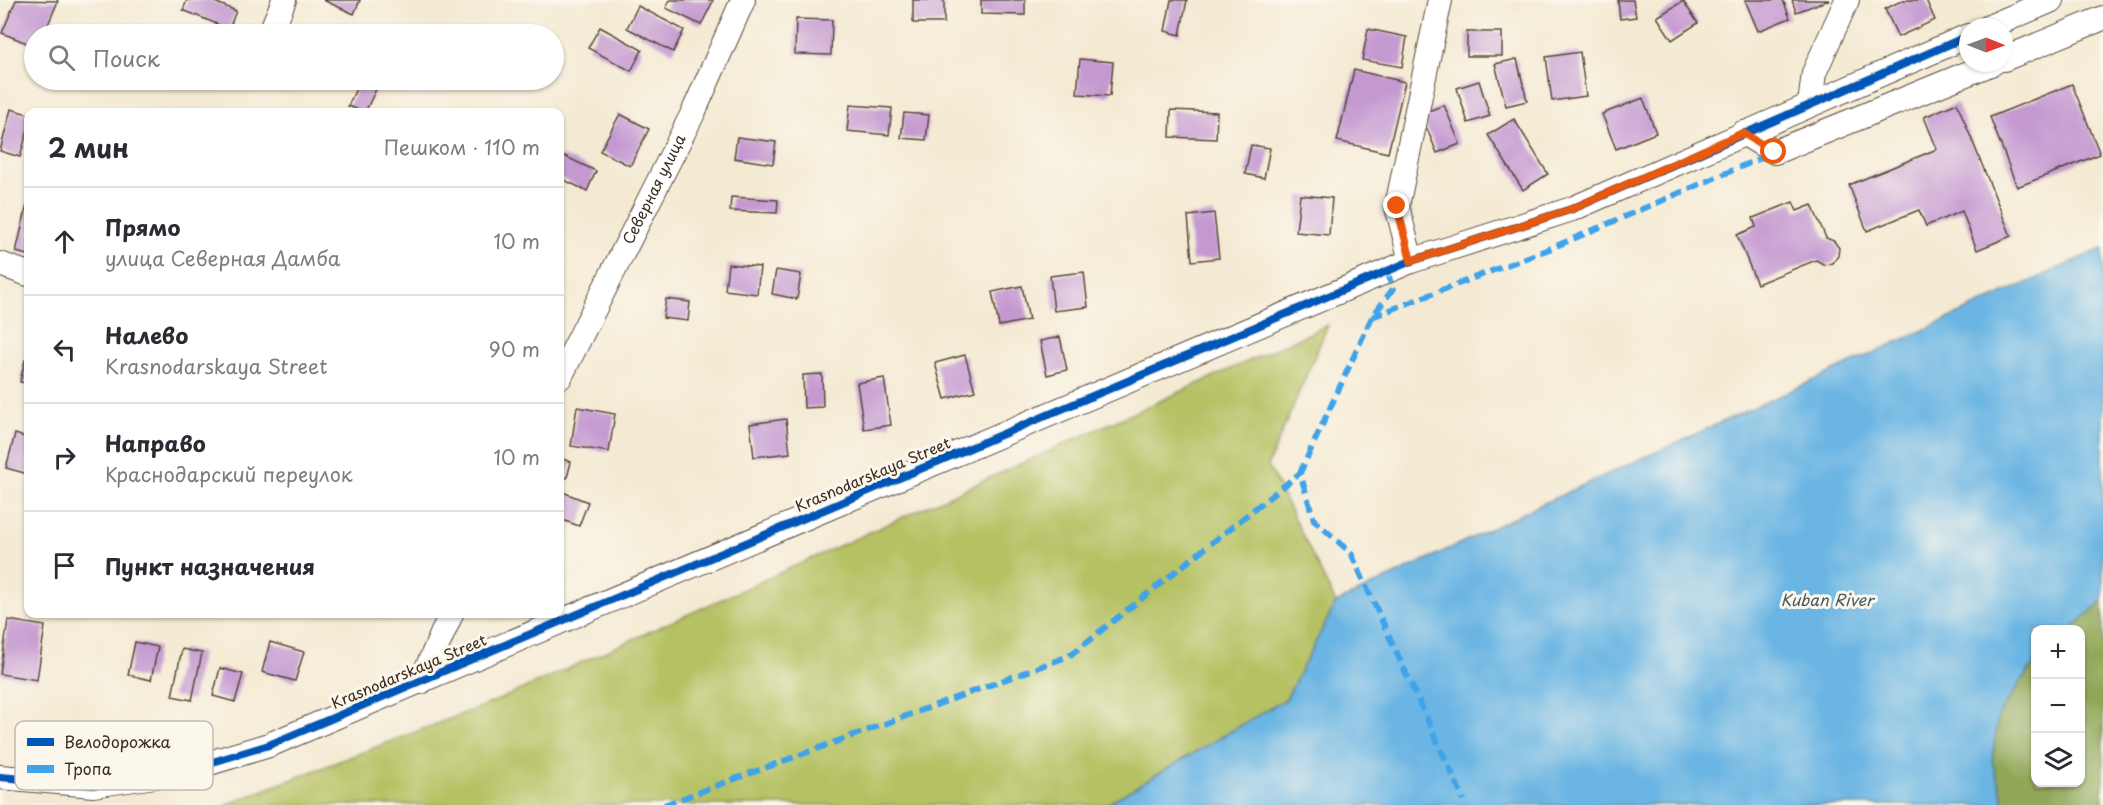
<!DOCTYPE html>
<html lang="ru">
<meta charset="utf-8">
<style>
:root{--surface:#fff;--page:#f7f7f7;--text:#2b2b33;--muted:#7c7c81;--line:#e1e1e2}
body{margin:0;font-family:"Playpen Sans",sans-serif;background:var(--page);color:var(--text)}
.controls{position:absolute;right:18px;bottom:18px;display:grid;overflow:hidden;border-radius:12px;box-shadow:0 2px 4px #0004}
.controls button{width:54px;height:54px;display:grid;place-items:center;padding:0;border:0;border-bottom:2px solid var(--line);background:var(--surface);color:var(--text);font:30px sans-serif}
.compass{position:absolute;left:1959px;top:18px;width:54px;height:54px;border-radius:50%;background:var(--surface);box-shadow:0 2px 4px #0004;rotate:91deg}
.stop{position:absolute;width:18px;height:18px;margin:-14px;border:4px solid #ea580c;border-radius:50%;background:#fff}
.stop.end{background:#ea580c;border-color:#fff;box-shadow:0 2px 6px #0008}
.list{margin:0;padding:0;list-style:none}
h2{display:flex;justify-content:space-between;align-items:center;height:78px;margin:0;padding:0 24px;font-size:26px}
h2 small{font-size:20px;font-weight:400;color:var(--muted)}
.list li{display:grid;grid-template-columns:39px 1fr auto;gap:18px;align-items:center;box-sizing:border-box;height:108px;padding:0 24px;border-top:2px solid var(--line)}
.list b{display:block;font-size:22px;white-space:nowrap}
.list p{margin:0;font-size:20px;white-space:nowrap;color:var(--muted)}
.list em{font-size:20px;font-style:normal;color:var(--muted)}
.icon{flex:none;width:33px;height:33px;fill:none;stroke:currentColor;stroke-width:2;stroke-linecap:round;stroke-linejoin:round}
.map{position:relative;flex:none;width:2103px;height:805px;overflow:hidden}
.search{position:absolute;background:var(--surface);box-shadow:0 2px 4px #0004;left:24px;top:24px;width:540px;height:66px;display:flex;align-items:center;gap:15px;box-sizing:border-box;padding:0 21px;border-radius:33px;color:var(--muted);font-size:22px}
.panel{position:absolute;background:var(--surface);box-shadow:0 2px 4px #0004;left:24px;top:108px;width:540px;height:510px;border-radius:12px}
.map>svg:first-child{display:block}
.green{fill:#b6c163;stroke:#787640;stroke-width:1.5}
.forest{fill:#90a759;stroke:#66683c;stroke-width:1.5}
.water{fill:#6ab5e3;stroke:#527080;stroke-width:1.5}
.building{fill:#c499d1}
.lines{fill:none;stroke-linecap:round;stroke-linejoin:round}
.minor-casing{stroke:#574739;stroke-width:26}
.minor{stroke:#fff;stroke-width:24}
.quiet{stroke:#3fa3ea;stroke-width:6;stroke-dasharray:12 6;stroke-linecap:butt}
.cycleway-casing{stroke:#fbf7ec;stroke-width:11}
.cycleway{stroke:#0057b8;stroke-width:8}
.route{stroke:#ea580c;stroke-width:8}
.labels{text-anchor:middle;stroke-width:6;stroke-linejoin:round;paint-order:stroke}
.street-label{font-size:15px;fill:#3b2a1e;stroke:#fbf7ec}
.water-label{font-size:16px;font-style:italic;fill:#4b5b63;stroke:#fbf7ec}
.key{fill:#fbf7ec;stroke:#c1baae;stroke-width:1.5}
.key-label{font-size:16px;fill:#3b2a1e}
</style>
<div class="map">
<svg width="2103" height="805" viewBox="0 0 2103 805">
<rect width="100%" height="100%" fill="#fbf7ec"/>
<filter id="ink" filterUnits="userSpaceOnUse"><feTurbulence type="fractalNoise" baseFrequency=".0167" numOctaves="2"/><feDisplacementMap in="SourceGraphic" scale="12" xChannelSelector="R" yChannelSelector="G"/><feConvolveMatrix kernelMatrix="1 2 1 2 8 2 1 2 1" color-interpolation-filters="sRGB"/></filter>
<filter id="wash" filterUnits="userSpaceOnUse"><feTurbulence type="fractalNoise" baseFrequency=".008" numOctaves="4" result="noise"/><feDisplacementMap in="SourceGraphic" scale="24" xChannelSelector="R" yChannelSelector="G"/><feGaussianBlur stdDeviation="1.35" result="paint"/><feColorMatrix in="noise" values="0 0 0 0 0 0 0 0 0 0 0 0 0 0 0 0 0 1.4 0 .05"/><feComposite in="paint" operator="in"/></filter>
<g filter="url(#wash)">
<rect width="100%" height="100%" fill="#f4ead3"/>
<polygon class="green" points="1328,325 1268,465 1336,603 1286,699 1105,805 225,805 496,701"/>
<polygon class="forest" points="2103,600 2103,805 2005,805 1992,761 1998,715 2027,673 2035,665 2036,782 2080,782 2080,630 2071,629"/>
<polygon class="water" points="2103,248 2103,600 2071,629 2036,630 2035,664 2027,673 1998,715 1992,761 2005,805 1105,805 1286,699 1336,603 1542,504"/>
<g id="blocks">
<g class="building">
<polygon points="16,0 58,1 44,34 34,34 34,46 2,33"/>
<polygon points="187,0 210,0 236,11 229,29 183,10"/>
<polygon points="323,0 360,0 354,14"/>
<polygon points="670,0 711,0 713,1 701,25 666,8"/>
<rect x="913" y="0" width="31" height="23"/>
<polygon points="981,0 1025,0 1025,15 981,14"/>
<polygon points="1171,0 1187,0 1180,35 1165,31"/>
<polygon points="1618,0 1633,0 1636,17 1620,19"/>
<polygon points="1745,0 1783,0 1790,18 1758,31"/>
<polygon points="1792,0 1829,0 1796,12"/>
<polygon points="1903,0 1926,0 1935,20 1898,37 1885,9"/>
<polygon points="1683,1 1698,23 1672,40 1657,17"/>
<polygon points="638,6 684,30 673,52 627,28"/>
<polygon points="796,19 832,20 831,55 795,54"/>
<polygon points="600,27 642,50 631,71 588,48"/>
<polygon points="1368,29 1407,37 1402,67 1362,60"/>
<rect x="1467" y="32" width="35" height="24"/>
<polygon points="1580,52 1586,96 1552,101 1546,57"/>
<polygon points="1080,59 1113,62 1110,96 1077,94"/>
<polygon points="1517,59 1527,101 1506,106 1495,64"/>
<polygon points="1354,70 1405,82 1388,153 1337,141"/>
<polygon points="360,80 365,80 378,85 365,112 348,106"/>
<polygon points="1479,81 1490,116 1468,123 1457,88"/>
<polygon points="2072,84 2100,154 2017,187 1990,117"/>
<polygon points="1643,98 1656,133 1616,149 1602,114"/>
<polygon points="1957,103 2011,236 1977,250 1962,211 1926,226 1919,210 1867,231 1849,185 1937,149 1924,117"/>
<polygon points="850,105 892,108 889,135 847,131"/>
<polygon points="1444,105 1460,144 1437,153 1421,114"/>
<polygon points="11,109 28,114 28,129 20,157 0,151"/>
<polygon points="1171,110 1217,112 1216,139 1170,137"/>
<polygon points="904,113 929,115 926,140 901,138"/>
<polygon points="620,114 649,129 630,166 600,151"/>
<polygon points="1514,119 1548,174 1523,190 1488,135"/>
<polygon points="737,137 776,142 773,164 734,158"/>
<polygon points="1251,145 1270,148 1264,178 1245,174"/>
<polygon points="562,155 596,171 587,191 560,178 560,160"/>
<polygon points="1300,195 1332,198 1329,235 1296,232"/>
<polygon points="731,197 778,200 777,213 730,211"/>
<polygon points="28,201 28,255 16,252"/>
<polygon points="1793,202 1797,211 1812,205 1826,238 1834,241 1839,248 1838,256 1833,263 1825,265 1816,260 1757,284 1737,235 1756,227 1753,218"/>
<polygon points="1214,213 1219,258 1192,261 1188,216"/>
<polygon points="728,264 760,267 757,294 725,290"/>
<polygon points="776,270 801,274 797,299 772,294"/>
<polygon points="1084,272 1088,307 1054,311 1050,276"/>
<polygon points="1022,286 1029,320 999,326 992,292"/>
<polygon points="666,299 690,302 688,321 663,318"/>
<polygon points="1060,337 1067,370 1047,375 1040,341"/>
<polygon points="965,355 975,391 945,399 935,363"/>
<polygon points="25,360 28,361 28,383 20,382"/>
<polygon points="822,374 823,407 804,408 803,375"/>
<polygon points="884,378 891,425 864,429 857,383"/>
<polygon points="577,407 615,414 609,452 571,446"/>
<polygon points="786,419 790,453 754,457 750,424"/>
<polygon points="15,434 28,438 28,474 6,468"/>
<polygon points="560,458 571,462 567,478 560,476"/>
<polygon points="560,491 588,502 579,526 560,519"/>
<polygon points="8,620 45,626 37,680 0,674"/>
<polygon points="135,642 158,647 151,680 128,675"/>
<polygon points="270,642 304,652 295,681 262,672"/>
<polygon points="182,649 202,653 192,700 172,696"/>
<polygon points="220,668 243,674 235,702 213,696"/>
</g>
</g>
</g>
<g filter="url(#ink)">
<use href="#blocks" fill-opacity="0" stroke="#574739" stroke-width="1.5"/>
<g class="lines">
<defs>
<g id="minor">
<polyline points="1989,27 2052,0"/>
<polyline points="270,34 284,0"/>
<polyline points="2004,59 2103,18"/>
<polyline points="1810,104 1814,73 1847,0"/>
<polyline points="1743,133 1775,152 1993,63"/>
<polyline points="1411,261 1397,206 1440,0"/>
<polyline points="0,264 28,274"/>
<path id="s1" d="M560,377L694,111L743,0"/>
<polyline points="421,682 451,614"/>
<polyline points="0,777 93,785 176,773 269,745 1411,261 1572,209 1968,36"/>
</g>
</defs>
<use href="#minor" class="minor-casing"/>
<use href="#minor" class="minor"/>
<g class="quiet">
<polyline points="1387,271 1393,289 1372,317 1300,473 1314,520 1351,553 1464,800"/>
<polyline points="1372,317 1554,247 1775,152"/>
<polyline points="664,805 1069,656 1300,473"/>
</g>
<defs>
<polyline id="cycleway" points="0,777 93,785 176,773 269,745 1411,261 1572,209 1968,36"/>
</defs>
<use href="#cycleway" class="cycleway-casing"/>
<use href="#cycleway" class="cycleway"/>
</g>
</g>
<g class="lines" filter="url(#ink)">
<polyline class="route" points="1397,206 1411,261 1572,209 1743,133 1774,152"/>
</g>
<g class="labels">
<g class="street-label">
<text dy="5" stroke="none"><textPath href="#s1" startOffset="210">Северная улица</textPath></text>
<text transform="translate(873 475) rotate(-23)" y="5">Krasnodarskaya Street</text>
<text transform="translate(409 672) rotate(-23)" y="5">Krasnodarskaya Street</text>
</g>
<g class="water-label">
<text x="1827" y="606">Kuban River</text>
</g>
</g>
<rect x="15" y="721" width="198" height="69" rx="9" class="key"/>
<rect x="27" y="738" width="27" height="8" fill="#0057b8"/>
<rect x="27" y="765" width="27" height="8" fill="#3fa3ea"/>
<g class="key-label">
<text x="64" y="748">Велодорожка</text>
<text x="64" y="775">Тропа</text>
</g>
</svg>
<div class="controls">
<button>+</button>
<button>−</button>
<button><svg class="icon" aria-label="layers" viewBox="0 0 24 24"><path d="M12 4l9 5-9 5-9-5zM3 14l9 5 9-5"/></svg></button>
</div>
<svg class="compass" viewBox="-18 -18 36 36"><path d="M0-13l5 13h-10z" fill="#e53935"/><path d="M0 13l5-13h-10z" fill="#7c7c81"/></svg>
<div class="stop" style="left:1774px;top:152px"></div>
<div class="stop end" style="left:1397px;top:206px"></div>
<div class="search"><svg class="icon" aria-label="search" viewBox="0 0 24 24"><circle cx="10" cy="10" r="6"/><path d="M15 15l6 6"/></svg>Поиск</div>
<section class="panel">
<h2>2 мин<small>Пешком · 110 m</small></h2>
<ul class="list">
<li><svg class="icon" aria-label="ahead" viewBox="0 0 24 24"><path d="M12 20V5M6 11l6-6 6 6"/></svg><div><b>Прямо</b><p>улица Северная Дамба</p></div><em>10 m</em></li>
<li><svg class="icon" aria-label="left" viewBox="0 0 24 24"><path d="M17 20v-9H6M10 6l-5 5 5 5"/></svg><div><b>Налево</b><p>Krasnodarskaya Street</p></div><em>90 m</em></li>
<li><svg class="icon" aria-label="right" viewBox="0 0 24 24"><path d="M7 20v-9h11M14 6l5 5-5 5"/></svg><div><b>Направо</b><p>Краснодарский переулок</p></div><em>10 m</em></li>
<li><svg class="icon" aria-label="arrive" viewBox="0 0 24 24"><path d="M6 21V4h12l-3 4 3 4H6"/></svg><div><b>Пункт назначения</b></div></li>
</ul>
</section>
</div>
